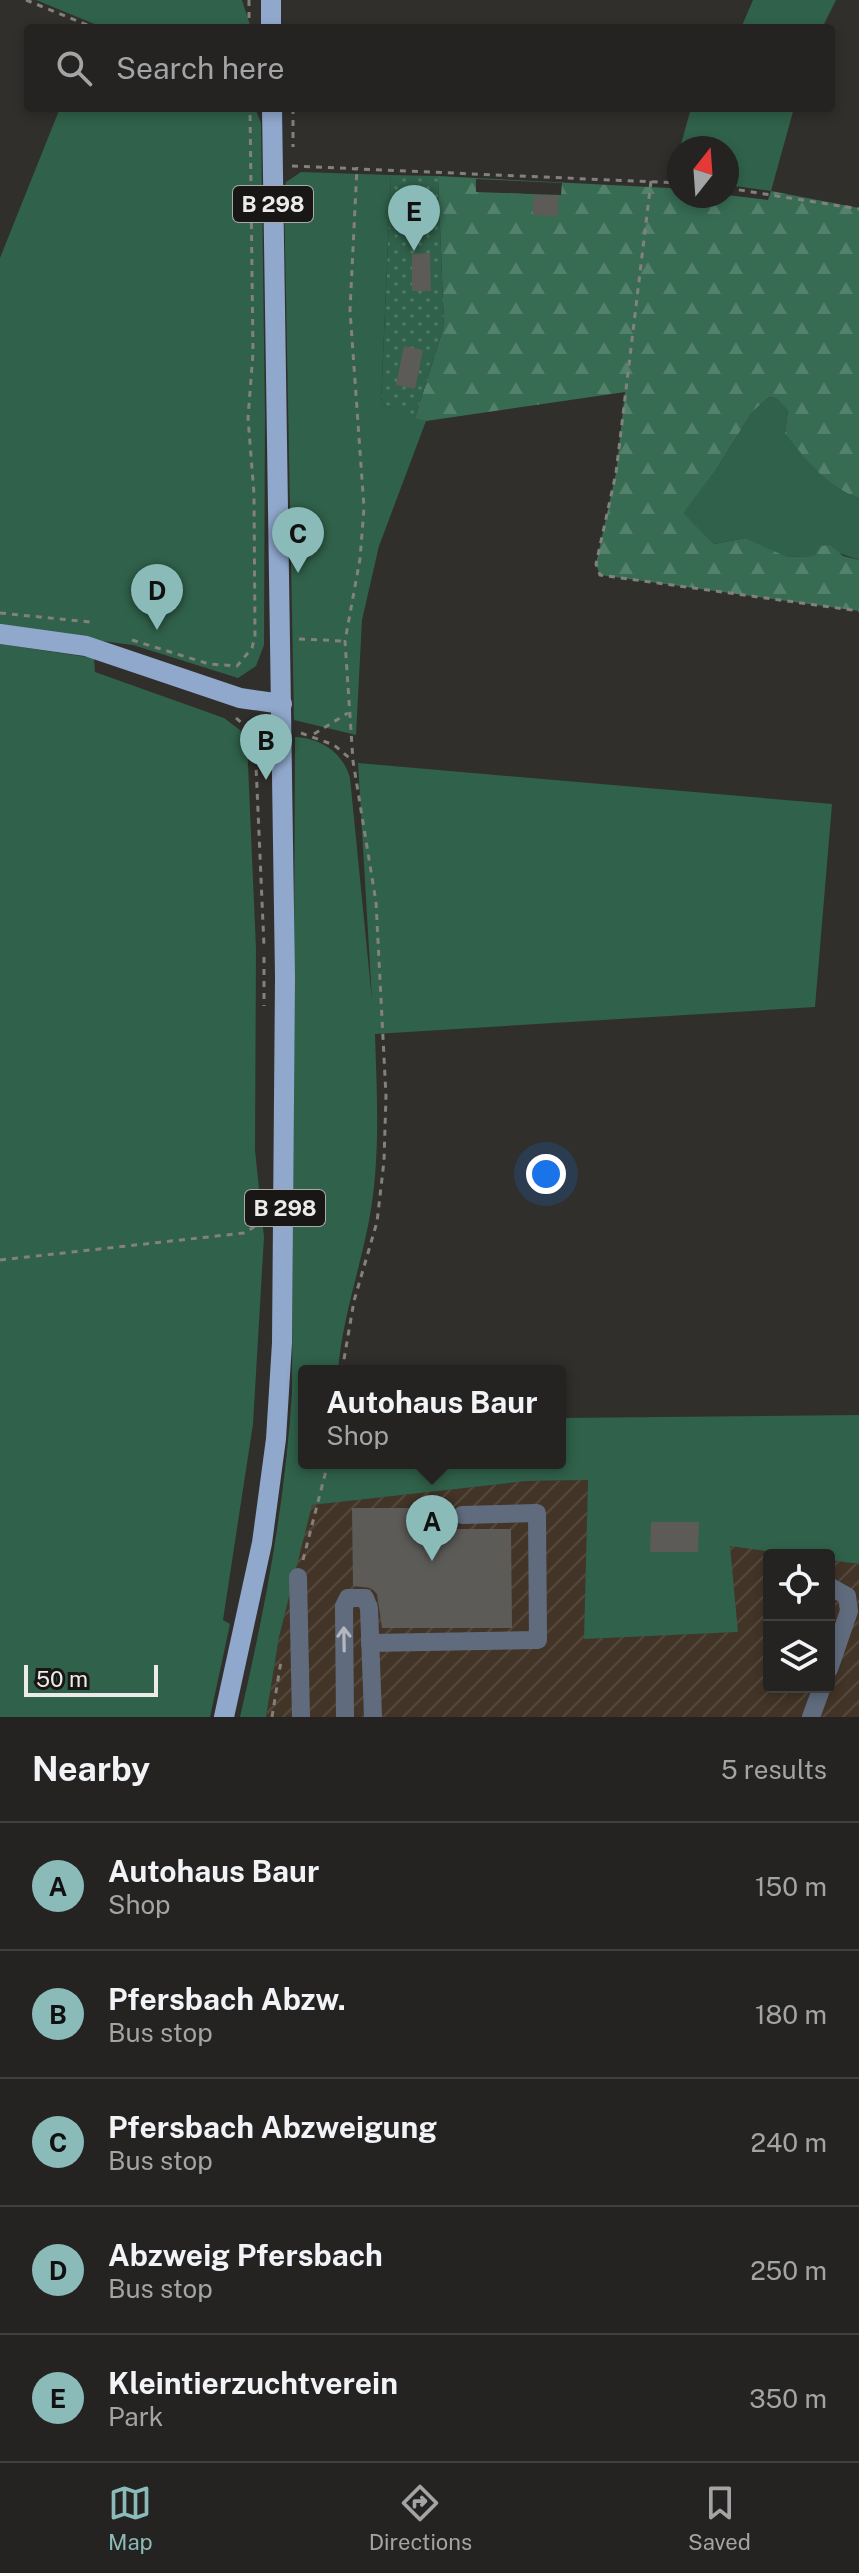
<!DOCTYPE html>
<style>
:root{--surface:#242321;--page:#2c2b2a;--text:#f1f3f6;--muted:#a3a4a5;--line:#41403f;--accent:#8bbbb9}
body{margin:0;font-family:"Public Sans",sans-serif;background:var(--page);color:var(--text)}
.controls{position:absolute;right:24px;bottom:24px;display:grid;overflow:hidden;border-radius:8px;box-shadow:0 4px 12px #0003}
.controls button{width:72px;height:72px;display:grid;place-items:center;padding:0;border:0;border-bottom:2px solid var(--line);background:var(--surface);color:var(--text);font:40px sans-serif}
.compass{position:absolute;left:667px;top:136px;width:72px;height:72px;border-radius:50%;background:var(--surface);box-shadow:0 4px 12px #0003;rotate:17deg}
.scale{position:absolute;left:24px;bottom:20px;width:134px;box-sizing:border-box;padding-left:8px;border:4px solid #ecebe9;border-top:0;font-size:22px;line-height:28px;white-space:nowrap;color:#ecebe9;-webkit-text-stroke:6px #181716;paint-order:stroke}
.you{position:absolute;left:546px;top:1174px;width:28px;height:28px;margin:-20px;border:6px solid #fff;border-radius:50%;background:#1a73e8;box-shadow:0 0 0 12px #1a73e833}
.badge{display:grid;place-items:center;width:52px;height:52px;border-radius:50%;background:var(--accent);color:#111;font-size:26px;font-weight:700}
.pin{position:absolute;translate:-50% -66px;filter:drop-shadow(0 2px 4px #0008)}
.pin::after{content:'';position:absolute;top:42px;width:28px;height:24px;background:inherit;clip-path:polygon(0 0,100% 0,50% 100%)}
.popup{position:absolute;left:298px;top:1365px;width:268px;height:104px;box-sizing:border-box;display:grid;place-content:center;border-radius:8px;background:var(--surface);filter:drop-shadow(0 2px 6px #0005);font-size:26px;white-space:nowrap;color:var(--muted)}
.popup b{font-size:30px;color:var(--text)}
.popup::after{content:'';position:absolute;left:50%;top:100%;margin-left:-16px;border:16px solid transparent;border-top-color:var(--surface)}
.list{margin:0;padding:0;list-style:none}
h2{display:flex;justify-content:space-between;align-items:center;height:104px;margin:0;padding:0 32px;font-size:34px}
h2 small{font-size:26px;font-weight:400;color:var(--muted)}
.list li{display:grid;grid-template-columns:52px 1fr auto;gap:24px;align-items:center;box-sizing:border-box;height:128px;padding:0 32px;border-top:2px solid var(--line)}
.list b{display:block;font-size:30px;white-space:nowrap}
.list p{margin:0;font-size:26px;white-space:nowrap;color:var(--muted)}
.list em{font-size:26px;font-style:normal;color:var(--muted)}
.icon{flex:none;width:44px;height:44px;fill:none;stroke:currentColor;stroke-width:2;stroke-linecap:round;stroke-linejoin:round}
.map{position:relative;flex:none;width:859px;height:1717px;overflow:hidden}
.search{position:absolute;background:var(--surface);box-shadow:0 4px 12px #0003;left:24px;right:24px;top:24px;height:88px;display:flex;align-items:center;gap:20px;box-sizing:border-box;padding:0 28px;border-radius:8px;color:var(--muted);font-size:30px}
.sheet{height:744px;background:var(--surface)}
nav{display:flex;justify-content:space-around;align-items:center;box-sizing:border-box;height:112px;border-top:2px solid var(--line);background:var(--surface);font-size:22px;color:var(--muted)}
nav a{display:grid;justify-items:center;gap:4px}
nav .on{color:var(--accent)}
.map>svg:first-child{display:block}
.industrial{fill:url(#industrial-furrows)}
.grass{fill:#30614a}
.forest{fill:url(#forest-firs);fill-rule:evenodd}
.garden{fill:url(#garden-dots)}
.building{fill:#5d5b58}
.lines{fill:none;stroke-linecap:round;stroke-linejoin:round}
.path{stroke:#82817e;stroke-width:3;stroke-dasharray:6 6;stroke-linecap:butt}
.minor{stroke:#606c7e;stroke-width:18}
.major{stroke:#90a8cc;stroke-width:20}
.oneway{stroke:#b4b8be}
.labels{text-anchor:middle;stroke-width:7;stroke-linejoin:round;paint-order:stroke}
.shield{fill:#181716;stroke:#acabaa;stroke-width:2}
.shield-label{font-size:22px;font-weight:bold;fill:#ecebe9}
</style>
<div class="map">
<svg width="859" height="1717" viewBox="0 0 859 1717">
<defs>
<pattern id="industrial-furrows" width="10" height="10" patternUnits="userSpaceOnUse" patternTransform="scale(2)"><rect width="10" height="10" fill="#423427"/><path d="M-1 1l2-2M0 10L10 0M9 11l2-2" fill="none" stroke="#54483c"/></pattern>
<pattern id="forest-firs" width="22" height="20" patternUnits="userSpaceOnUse" patternTransform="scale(2)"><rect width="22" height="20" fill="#376c53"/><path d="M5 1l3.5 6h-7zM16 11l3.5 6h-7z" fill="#54816c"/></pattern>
<pattern id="garden-dots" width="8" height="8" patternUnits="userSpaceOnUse" patternTransform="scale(2)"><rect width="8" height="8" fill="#30614a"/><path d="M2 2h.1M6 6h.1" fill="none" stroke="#4e7864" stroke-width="1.8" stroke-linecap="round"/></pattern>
</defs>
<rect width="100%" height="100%" fill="#302f2c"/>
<polygon class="industrial" points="588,1480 585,1638 738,1632 729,1545 795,1555 769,1555 769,1687 829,1687 829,1560 859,1564 859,1717 266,1717 279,1637 311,1505 527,1481"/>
<g class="grass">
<polygon points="36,0 242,0 251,28 104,28"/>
<polygon points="753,0 836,0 822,28 741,28"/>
<polygon points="60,108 255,108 261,123 265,414 264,645 256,666 238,678 133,645 0,628 0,258"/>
<polygon points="691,108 794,108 771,191 727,185 727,148 680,148"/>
<polygon points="301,172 391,175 381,404 426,421 379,546 362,620 356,735 294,720 284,190 286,182"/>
<path d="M769,397L776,398L788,411L785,434C809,461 825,486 859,498V560L821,547L814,556L786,557L746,538L714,544L682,513L716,470L752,412Z"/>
<polygon points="0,644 94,658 95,672 224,718 240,730 247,741 256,949 255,1150 264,1237 253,1424 223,1620 230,1624 210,1717 0,1717"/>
<path d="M295,737C320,738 343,752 350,778L372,1000L358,763L832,804L815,1007L375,1034C377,1098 381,1162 368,1226C358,1275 342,1321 338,1371H304V1463H560V1418L859,1415V1564L829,1560V1555H795L730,1546L738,1632L584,1639L588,1480L527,1481L312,1505L279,1637L266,1717H240C265,1610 285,1503 292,1393Z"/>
</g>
<path class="forest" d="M438,176L669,188L679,189V196L727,195L768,200L771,191L859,208V498C825,486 808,461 785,434L788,411L776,398L769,397L752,412L716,470L683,513L714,544L746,538L787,557L814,556L821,546L830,545L843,556L859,560V611L600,575L596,564L616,473L625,392L426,421L415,418L444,326ZM476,179L562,183L561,195L476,192Z"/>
<polygon class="garden" points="391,175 438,176 444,326 415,418 381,404"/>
<g class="building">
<polygon points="533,195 558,195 558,216 533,215"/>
<polygon points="430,253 431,291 412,291 412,254"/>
<polygon points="404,346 423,350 415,389 396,385"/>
<polygon points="352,1508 441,1508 441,1529 511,1529 512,1628 382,1628 377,1594 371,1588 353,1586"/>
<polygon points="651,1522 699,1522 698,1552 650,1552"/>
</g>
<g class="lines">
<g class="path">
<polyline points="26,0 95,28"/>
<polyline points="249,0 249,28"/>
<polyline points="293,108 293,147"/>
<polyline points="292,166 679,183"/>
<polyline points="651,181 616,473 596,564 600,575 859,611"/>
<polyline points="727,188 859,209"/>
<polyline points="0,613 90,622 90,626"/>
<polyline points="299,639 343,641"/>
<polyline points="132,640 209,664 237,666 252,648 255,636 254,494 248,418 253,353 250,108"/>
<polyline points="236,718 254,734 255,743 264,946"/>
<polyline points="301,733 334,745 353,761"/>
<polyline points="314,734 348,713"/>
<polyline points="264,957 264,1006"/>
<path d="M0,1260L244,1233C259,1226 261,1218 262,1201"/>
<polyline points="342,1371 354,1301 377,1222 384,1161 386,1096 376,902 353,761 345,641 360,559 364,508 350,310 357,167"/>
<polyline points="303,1560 328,1463"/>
<polyline points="272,1717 281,1661"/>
</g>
<g class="minor">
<polyline points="298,1577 301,1717"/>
<polyline points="829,1586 847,1596 849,1611 829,1669"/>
<polyline points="370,1643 538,1640 537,1513 462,1515"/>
<polyline points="345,1717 344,1606 348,1598 365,1598 369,1608 373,1717"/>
<polyline points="811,1717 822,1687"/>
</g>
<g class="major">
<polyline points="271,0 271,28"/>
<polyline points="0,634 86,646 240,698 282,704"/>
<polyline points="224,1717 262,1543 276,1439 282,1343 285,977 272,108"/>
</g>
</g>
<defs><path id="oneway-shaft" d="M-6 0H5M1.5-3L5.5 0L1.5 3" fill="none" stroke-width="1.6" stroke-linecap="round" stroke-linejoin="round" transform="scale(2)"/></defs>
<use class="oneway" href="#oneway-shaft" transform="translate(344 1639) rotate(-91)"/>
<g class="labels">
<g class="shield">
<rect x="233" y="186" width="80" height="36" rx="6"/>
<rect x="245" y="1190" width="80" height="36" rx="6"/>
</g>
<g class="shield-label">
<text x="273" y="212">B 298</text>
<text x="285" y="1216">B 298</text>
</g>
</g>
</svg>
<div class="controls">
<button><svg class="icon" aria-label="locate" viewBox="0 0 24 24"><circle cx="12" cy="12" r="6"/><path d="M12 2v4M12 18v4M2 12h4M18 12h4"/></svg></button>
<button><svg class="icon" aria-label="layers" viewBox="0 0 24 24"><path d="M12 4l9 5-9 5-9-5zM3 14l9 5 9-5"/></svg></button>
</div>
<svg class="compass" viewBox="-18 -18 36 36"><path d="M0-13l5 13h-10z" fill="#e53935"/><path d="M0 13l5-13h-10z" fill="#a3a4a5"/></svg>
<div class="scale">50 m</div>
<div class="you"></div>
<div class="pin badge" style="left:432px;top:1561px">A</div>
<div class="popup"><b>Autohaus Baur</b>Shop</div>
<div class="pin badge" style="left:266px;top:780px">B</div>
<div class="pin badge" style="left:298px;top:573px">C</div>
<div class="pin badge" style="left:157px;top:630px">D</div>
<div class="pin badge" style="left:414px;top:251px">E</div>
<div class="search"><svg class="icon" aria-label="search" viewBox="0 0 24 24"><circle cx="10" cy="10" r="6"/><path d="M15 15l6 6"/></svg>Search here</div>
</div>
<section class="sheet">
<h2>Nearby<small>5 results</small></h2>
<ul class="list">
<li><span class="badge">A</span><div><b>Autohaus Baur</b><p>Shop</p></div><em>150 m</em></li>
<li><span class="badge">B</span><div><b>Pfersbach Abzw.</b><p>Bus stop</p></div><em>180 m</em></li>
<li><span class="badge">C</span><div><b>Pfersbach Abzweigung</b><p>Bus stop</p></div><em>240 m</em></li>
<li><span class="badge">D</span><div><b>Abzweig Pfersbach</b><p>Bus stop</p></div><em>250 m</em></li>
<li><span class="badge">E</span><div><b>Kleintierzuchtverein</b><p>Park</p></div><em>350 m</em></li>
</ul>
</section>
<nav>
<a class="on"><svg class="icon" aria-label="map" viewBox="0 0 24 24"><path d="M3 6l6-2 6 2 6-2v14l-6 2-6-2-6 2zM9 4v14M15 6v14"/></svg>Map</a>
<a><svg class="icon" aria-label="directions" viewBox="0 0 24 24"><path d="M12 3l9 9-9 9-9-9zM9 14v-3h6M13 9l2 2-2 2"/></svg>Directions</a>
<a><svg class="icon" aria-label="saved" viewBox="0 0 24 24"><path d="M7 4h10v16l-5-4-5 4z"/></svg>Saved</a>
</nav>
